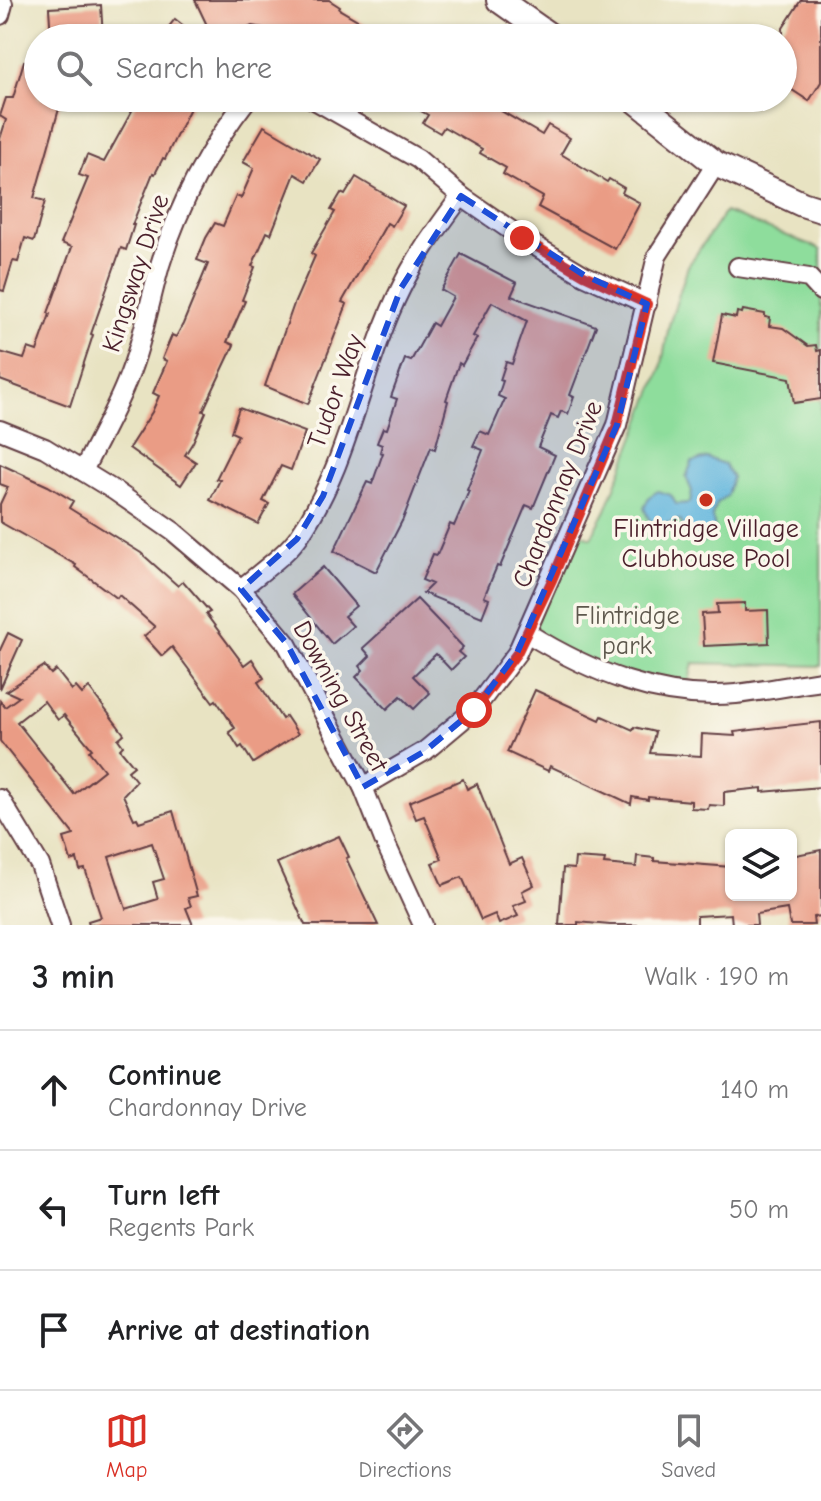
<!DOCTYPE html>
<meta charset="utf-8">
<style>
:root{--surface:#fff;--page:#f2f2f2;--text:#202124;--muted:#757577;--line:#e0e0e0;--accent:#d93025}
body{margin:0;font-family:"Comic Neue",sans-serif;background:var(--page);color:var(--text)}
.controls{position:absolute;right:24px;bottom:24px;display:grid;overflow:hidden;border-radius:12px;box-shadow:0 2px 6px #0004}
.controls button{width:72px;height:72px;display:grid;place-items:center;padding:0;border:0;border-bottom:2px solid var(--line);background:var(--surface);color:var(--text);font:40px sans-serif}
.stop{position:absolute;width:24px;height:24px;margin:-18px;border:6px solid #d93025;border-radius:50%;background:#fff}
.stop.end{background:#d93025;border-color:#fff;box-shadow:0 2px 8px #0008}
.list{margin:0;padding:0;list-style:none}
h2{display:flex;justify-content:space-between;align-items:center;height:104px;margin:0;padding:0 32px;font-size:34px}
h2 small{font-size:26px;font-weight:400;color:var(--muted)}
.list li{display:grid;grid-template-columns:52px 1fr auto;gap:24px;align-items:center;box-sizing:border-box;height:120px;padding:0 32px;border-top:2px solid var(--line)}
.list b{display:block;font-size:30px;white-space:nowrap}
.list p{margin:0;font-size:26px;white-space:nowrap;color:var(--muted)}
.list em{font-size:26px;font-style:normal;color:var(--muted)}
.icon{flex:none;width:44px;height:44px;fill:none;stroke:currentColor;stroke-width:2;stroke-linecap:round;stroke-linejoin:round}
.map{position:relative;flex:none;width:821px;height:925px;overflow:hidden}
.search{position:absolute;background:var(--surface);box-shadow:0 2px 6px #0004;left:24px;right:24px;top:24px;height:88px;display:flex;align-items:center;gap:20px;box-sizing:border-box;padding:0 28px;border-radius:44px;color:var(--muted);font-size:30px}
.sheet{height:464px;background:var(--surface)}
nav{display:flex;justify-content:space-around;align-items:center;box-sizing:border-box;height:112px;border-top:2px solid var(--line);background:var(--surface);font-size:22px;color:var(--muted)}
nav a{display:grid;justify-items:center;gap:4px}
nav .on{color:var(--accent)}
.map>svg:first-child{display:block}
.green{fill:#8edd9c;stroke:#6c7e64;stroke-width:2}
.water{fill:#60b5dd;stroke:#556a84;stroke-width:2}
.building{fill:#ea9c85;fill-rule:evenodd}
.lines{fill:none;stroke-linecap:round;stroke-linejoin:round}
.street-casing{stroke:#623c42;stroke-width:22}
.secondary-casing{stroke:#623c42;stroke-width:28}
.street{stroke:#fff;stroke-width:18}
.secondary{stroke:#fff;stroke-width:24}
.route{stroke:#d93025;stroke-width:10}
.marked{fill:#1d4ed8;fill-opacity:0.2;stroke:#1d4ed8;stroke-width:6;stroke-dasharray:16 10;stroke-linejoin:round}
.poi-dot{fill:#c8321e;stroke:#fbf7ec;stroke-width:3}
.labels{text-anchor:middle;stroke-width:7;stroke-linejoin:round;paint-order:stroke}
.street-label{font-size:26px;fill:#4a1f2b;stroke:#fbf7ec}
.poi-label{font-size:26px;fill:#4a1f2b;stroke:#fbf7ec}
.park-label{font-size:26px;fill:#5e584d;stroke:#fbf7ec}
</style>
<div class="map">
<svg width="821" height="925" viewBox="0 0 821 925">
<rect width="100%" height="100%" fill="#fbf7ec"/>
<filter id="ink" filterUnits="userSpaceOnUse"><feTurbulence type="fractalNoise" baseFrequency=".0125" numOctaves="2"/><feDisplacementMap in="SourceGraphic" scale="16" xChannelSelector="R" yChannelSelector="G"/><feConvolveMatrix kernelMatrix="1 2 1 2 8 2 1 2 1" color-interpolation-filters="sRGB"/></filter>
<filter id="wash" filterUnits="userSpaceOnUse"><feTurbulence type="fractalNoise" baseFrequency=".006" numOctaves="4" result="noise"/><feDisplacementMap in="SourceGraphic" scale="32" xChannelSelector="R" yChannelSelector="G"/><feGaussianBlur stdDeviation="1.8" result="paint"/><feColorMatrix in="noise" values="0 0 0 0 0 0 0 0 0 0 0 0 0 0 0 0 0 1.4 0 .05"/><feComposite in="paint" operator="in"/></filter>
<g filter="url(#wash)">
<rect width="100%" height="100%" fill="#e8e3c2"/>
<polygon class="green" points="725,212 821,249 821,666 693,663 686,695 617,679 527,633 572,531 591,538 606,510 661,369 669,325 688,266"/>
<polygon class="water" points="707,458 724,464 732,477 727,496 717,503 712,516 715,529 711,539 701,543 691,540 680,520 659,525 649,520 644,508 649,497 658,491 671,495 676,504 690,503 692,491 686,477 692,462"/>
<g id="blocks">
<g class="building">
<polygon points="195,0 329,0 340,7 339,9 388,38 302,38 305,35 252,26 226,38 213,38"/>
<polygon points="801,0 821,0 821,82 809,101 783,84 783,28"/>
<polygon points="101,5 103,38 51,38 49,8"/>
<polygon points="175,19 199,38 160,38"/>
<polygon points="24,61 38,65 38,98 62,98 34,198 45,201 34,241 25,238 18,262 13,261 4,291 0,290 0,139 6,120 0,116 6,98 13,98"/>
<polygon points="139,98 195,98 165,159 163,158 155,174 153,173 132,225 134,225 126,250 121,248 91,334 93,335 70,406 0,380 0,352 24,359 28,348 37,351 50,314 48,313 72,247 61,243 88,178 79,175 87,155 104,162"/>
<polygon points="398,98 479,98 542,135 548,125 570,138 561,154 607,182 609,179 624,188 622,193 640,203 615,249 538,207 543,197 503,174 506,168 480,153 482,149 444,127 440,133 423,123 428,115"/>
<polygon points="264,126 320,159 307,181 295,174 271,234 267,232 252,266 255,267 242,300 245,301 227,342 234,345 203,411 206,412 193,442 185,455 196,462 181,485 129,448 152,412 159,396 153,393 167,361 162,359 172,335 176,337 183,324 208,264 197,260 206,238 215,223 223,226 236,196 241,198 254,168 243,162"/>
<polygon points="356,177 404,206 392,226 387,223 342,302 347,304 308,404 265,386 294,304 315,256 311,253 335,212 331,210 341,193 345,195"/>
<polygon points="461,254 517,283 511,296 596,326 570,395 574,397 568,414 561,411 558,418 551,415 538,447 555,455 533,508 526,505 500,567 497,566 484,597 489,599 482,617 423,593 432,584 422,580 433,554 437,555 450,524 454,526 469,491 467,490 483,450 473,446 480,431 489,435 505,399 498,396 503,381 500,380 506,362 512,364 527,321 492,302 473,336 477,338 462,365 459,363 446,400 448,401 435,449 431,447 403,519 376,572 334,551 367,482 372,484 383,453 380,452 382,445 377,443 383,428 387,429 397,399 391,397 405,359 411,361 432,323 437,326 453,297 441,290"/>
<polygon points="743,310 765,314 765,317 770,318 769,326 783,328 808,346 816,345 817,351 821,350 821,399 794,403 790,378 713,363 722,315 736,318 737,312 742,313"/>
<polygon points="239,408 305,432 291,470 281,466 263,501 269,504 258,524 210,500 220,480 216,479 238,435 231,432"/>
<polygon points="0,464 48,486 73,501 69,508 141,553 178,586 183,581 210,612 206,614 244,665 252,659 264,678 258,682 282,719 286,716 298,734 253,763 242,746 239,748 229,732 235,728 216,700 213,702 172,647 162,656 144,636 155,627 119,595 117,598 75,567 76,565 0,522 0,504 8,487 0,484"/>
<polygon points="323,567 356,606 344,616 353,626 332,644 292,594"/>
<polygon points="417,599 463,647 458,652 464,657 451,670 436,654 413,676 430,693 414,709 401,696 387,709 356,677 363,670 360,666 370,656 363,648"/>
<polygon points="745,603 745,611 768,610 769,643 704,646 702,614 718,613 717,604"/>
<polygon points="8,633 22,640 0,689 0,650"/>
<path d="M44,666L51,674L56,670L72,690L76,687L82,694L89,688L124,734L118,739L123,746L120,749L134,766L128,771L136,781L123,795L134,819L137,818L139,822L173,811L197,896L188,898L191,906L186,908L193,925H89L88,921L101,917L85,869L80,870L77,859L71,861L64,838L74,835L0,741V701L5,707L19,697L6,691ZM44,701L58,720L64,715L92,749L89,751L104,770L74,794L17,722ZM152,843L164,879L153,882L158,899L126,909L109,857Z"/>
<polygon points="535,690 600,720 602,716 633,730 634,727 655,732 650,753 701,756 702,734 735,736 734,732 821,722 821,787 762,792 762,788 724,792 724,806 709,805 708,809 691,808 691,801 648,797 648,800 632,797 631,804 550,766 548,771 507,752"/>
<polygon points="463,779 467,789 477,784 509,864 522,858 534,885 522,891 526,901 513,906 518,916 499,924 495,914 481,920 462,877 442,885 432,863 442,859 424,816 416,819 409,802"/>
<polygon points="339,836 349,857 346,858 378,925 305,925 277,863"/>
<polygon points="821,850 821,916 813,917 814,925 790,925 787,909 756,914 757,925 732,925 731,914 697,916 697,925 610,925 578,922 578,925 559,925 563,868 574,869 575,858 605,860 604,864 636,867 637,856 654,858 654,861 731,867 731,895 791,895 791,856"/>
</g>
</g>
</g>
<g filter="url(#ink)">
<use href="#blocks" fill-opacity="0" stroke="#623c42" stroke-width="2"/>
<g class="lines">
<defs>
<g id="street">
<polyline points="0,15 3,4"/>
<polyline points="311,98 418,159 461,196 522,238 584,275 647,304"/>
<polyline points="738,267 809,278 821,291"/>
<polyline points="0,430 45,448 115,491 174,532 241,589 287,644 363,787 384,840 423,925"/>
<path d="M83,471C97,442 114,413 126,383C142,345 149,304 160,265C179,204 209,148 248,98"/>
<path d="M241,589C259,573 285,556 299,536C351,461 361,368 401,288C417,255 440,225 461,196"/>
<path d="M527,633C590,672 660,701 736,694C764,691 793,685 821,681"/>
<polyline points="363,787 425,751 474,710 517,653 617,425 657,256 716,164"/>
<polyline points="0,799 40,865 60,925"/>
</g>
<g id="secondary">
<polyline points="499,0 553,38"/>
<polyline points="633,98 716,164 802,204 821,210"/>
</g>
</defs>
<use href="#street" class="street-casing"/>
<use href="#secondary" class="secondary-casing"/>
<use href="#street" class="street"/>
<use href="#secondary" class="secondary"/>
</g>
</g>
<g class="lines" filter="url(#ink)">
<polyline class="route" points="474,710 517,653 552,580 617,425 647,304 584,275 522,238"/>
</g>
<path class="marked" d="M461,196L584,275L647,304L617,425L517,653L474,710L425,751L363,787L287,644L241,589L297,539L323,496L401,288Z"/>
<circle class="poi-dot" cx="706" cy="500" r="8"/>
<g class="labels">
<g class="street-label">
<text transform="translate(135 273) rotate(-72)" y="9">Kingsway Drive</text>
<text transform="translate(335 391) rotate(-70)" y="9">Tudor Way</text>
<text transform="translate(557 494) rotate(-68)" y="9">Chardonnay Drive</text>
<text transform="translate(341 696) rotate(61)" y="9">Downing Street</text>
</g>
<g class="poi-label">
<text x="706" y="537">Flintridge Village<tspan x="706" dy="30">Clubhouse Pool</tspan></text>
</g>
<g class="park-label">
<text x="627" y="624">Flintridge<tspan x="627" dy="30">park</tspan></text>
</g>
</g>
</svg>
<div class="controls">
<button><svg class="icon" aria-label="layers" viewBox="0 0 24 24"><path d="M12 4l9 5-9 5-9-5zM3 14l9 5 9-5"/></svg></button>
</div>
<div class="stop" style="left:474px;top:710px"></div>
<div class="stop end" style="left:522px;top:238px"></div>
<div class="search"><svg class="icon" aria-label="search" viewBox="0 0 24 24"><circle cx="10" cy="10" r="6"/><path d="M15 15l6 6"/></svg>Search here</div>
</div>
<section class="sheet">
<h2>3 min<small>Walk · 190 m</small></h2>
<ul class="list">
<li><svg class="icon" aria-label="ahead" viewBox="0 0 24 24"><path d="M12 20V5M6 11l6-6 6 6"/></svg><div><b>Continue</b><p>Chardonnay Drive</p></div><em>140 m</em></li>
<li><svg class="icon" aria-label="left" viewBox="0 0 24 24"><path d="M17 20v-9H6M10 6l-5 5 5 5"/></svg><div><b>Turn left</b><p>Regents Park</p></div><em>50 m</em></li>
<li><svg class="icon" aria-label="arrive" viewBox="0 0 24 24"><path d="M6 21V4h12l-3 4 3 4H6"/></svg><div><b>Arrive at destination</b></div></li>
</ul>
</section>
<nav>
<a class="on"><svg class="icon" aria-label="map" viewBox="0 0 24 24"><path d="M3 6l6-2 6 2 6-2v14l-6 2-6-2-6 2zM9 4v14M15 6v14"/></svg>Map</a>
<a><svg class="icon" aria-label="directions" viewBox="0 0 24 24"><path d="M12 3l9 9-9 9-9-9zM9 14v-3h6M13 9l2 2-2 2"/></svg>Directions</a>
<a><svg class="icon" aria-label="saved" viewBox="0 0 24 24"><path d="M7 4h10v16l-5-4-5 4z"/></svg>Saved</a>
</nav>
